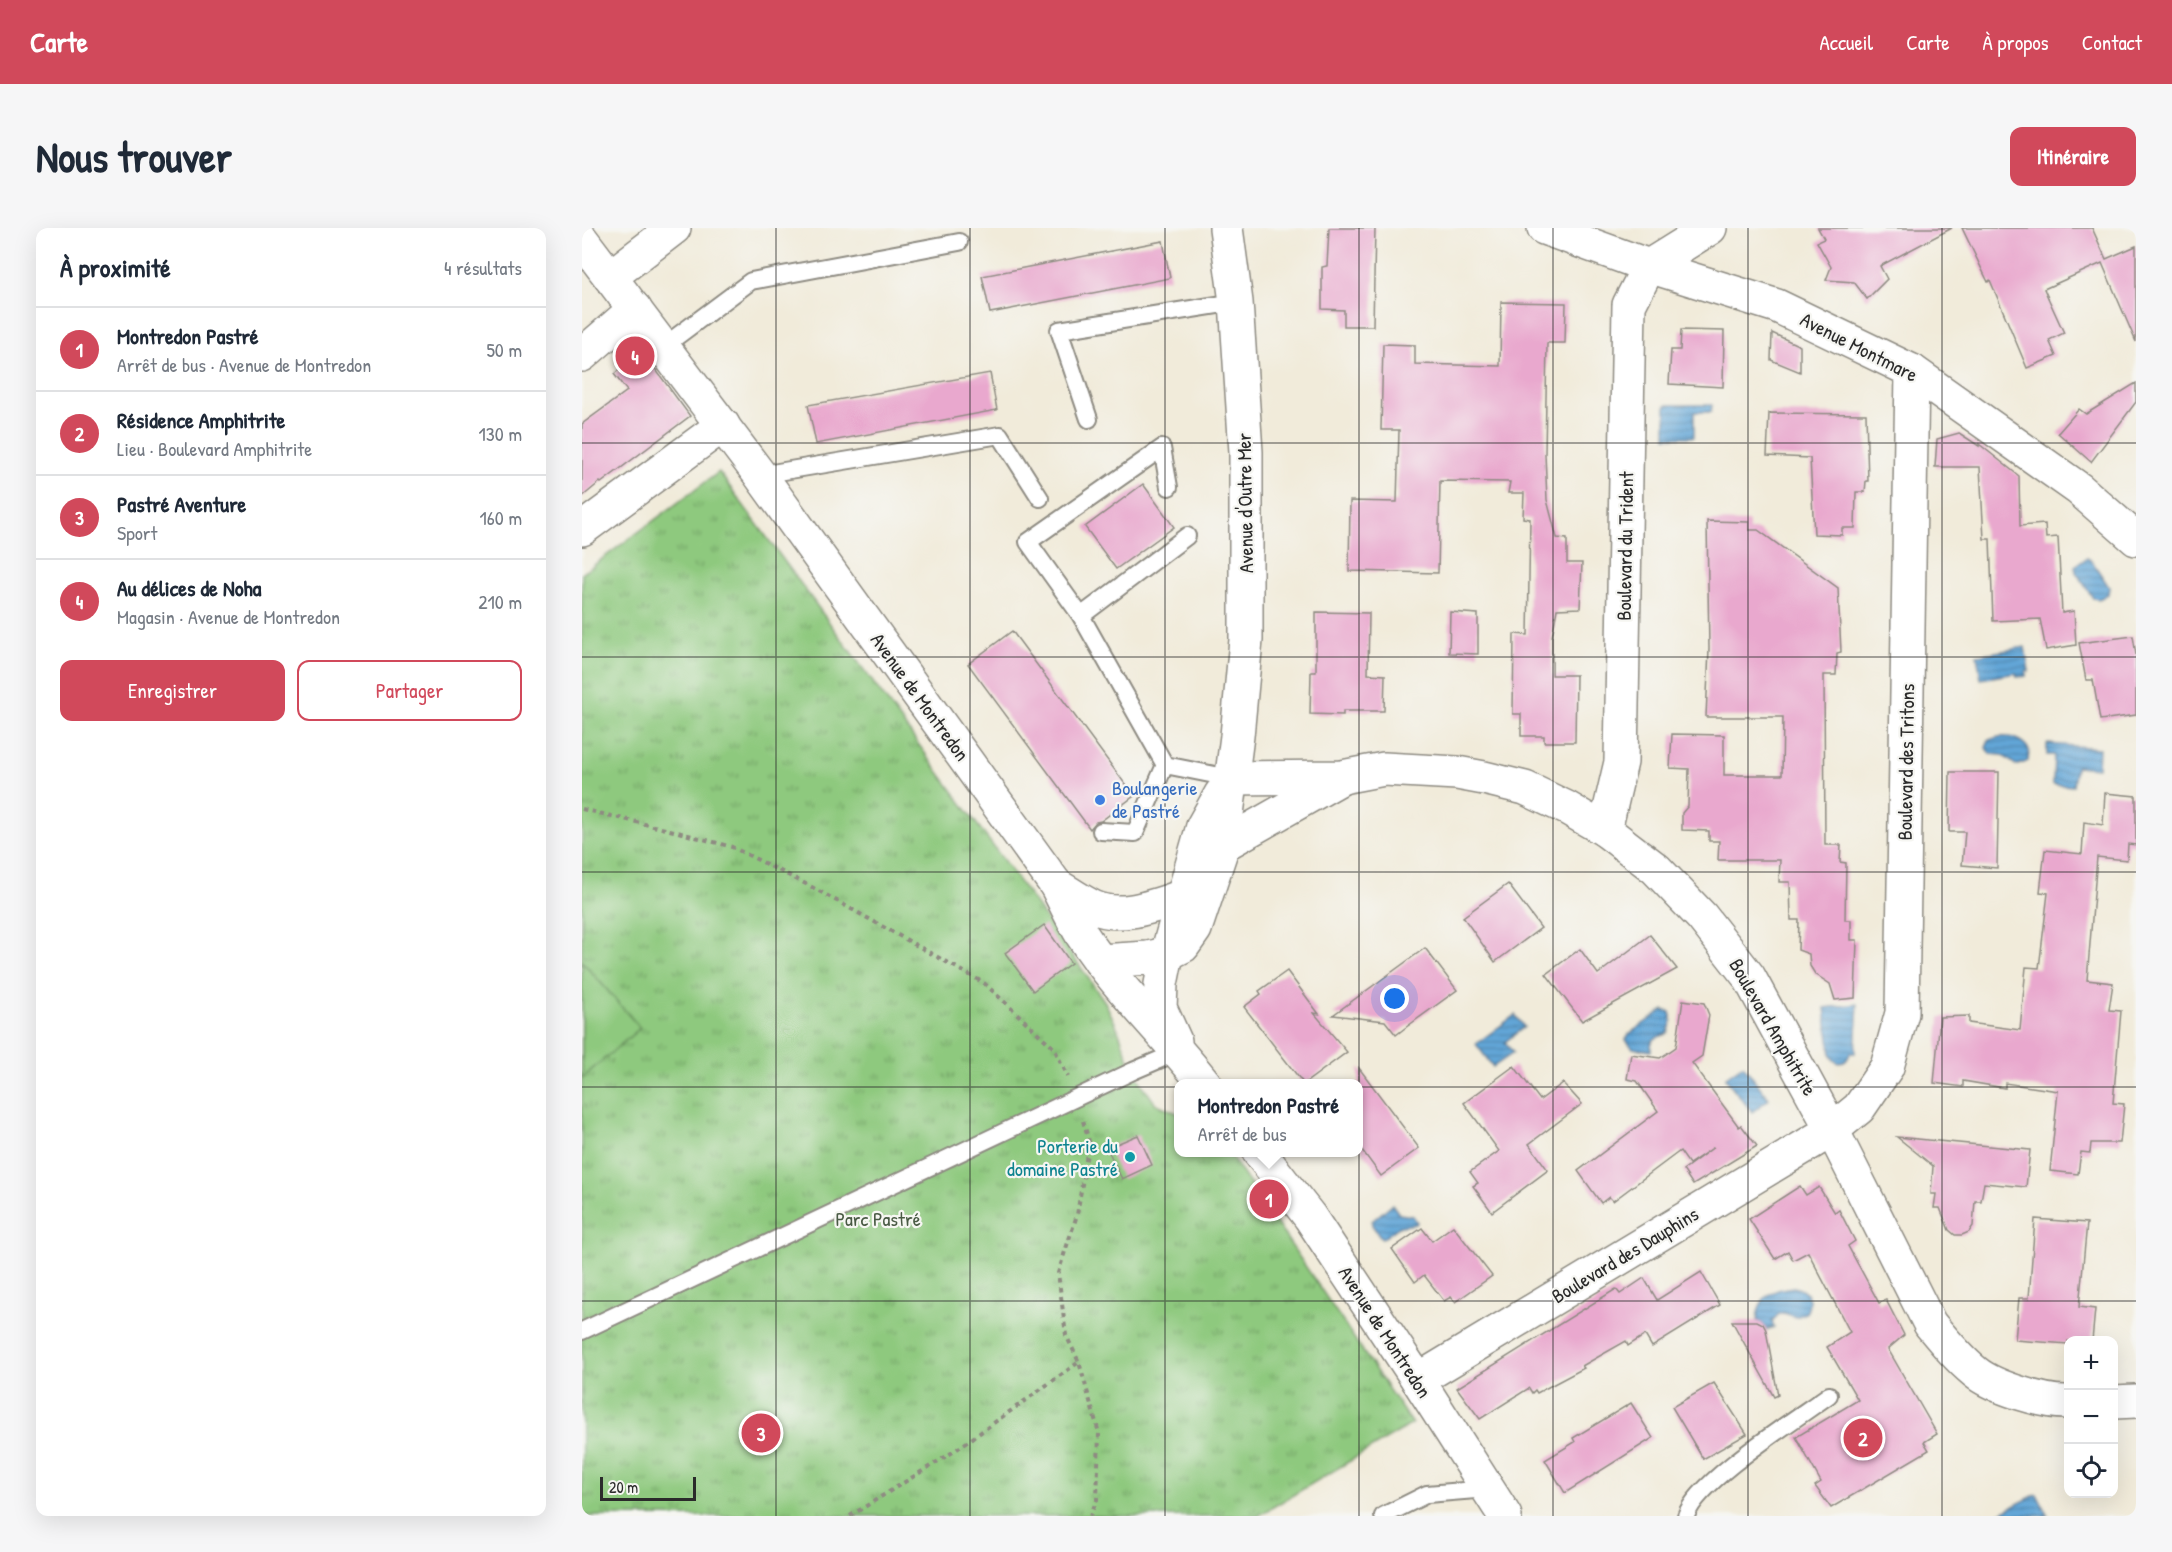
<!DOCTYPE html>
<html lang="fr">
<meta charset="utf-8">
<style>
:root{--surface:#fff;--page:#f6f6f7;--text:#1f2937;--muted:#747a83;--line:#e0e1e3;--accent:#d1495b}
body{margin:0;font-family:"Patrick Hand",sans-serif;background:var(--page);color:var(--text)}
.controls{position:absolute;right:18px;bottom:18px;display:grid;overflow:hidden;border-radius:12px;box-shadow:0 6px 24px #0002}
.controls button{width:54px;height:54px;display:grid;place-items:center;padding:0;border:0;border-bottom:2px solid var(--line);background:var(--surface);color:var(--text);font:30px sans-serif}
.scale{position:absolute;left:18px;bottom:15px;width:96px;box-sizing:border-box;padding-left:6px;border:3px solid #2b2b2b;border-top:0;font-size:16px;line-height:21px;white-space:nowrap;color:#2b2b2b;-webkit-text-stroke:4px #f6f6f2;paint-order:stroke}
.you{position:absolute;left:813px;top:771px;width:21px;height:21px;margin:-15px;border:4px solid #fff;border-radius:50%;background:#1a73e8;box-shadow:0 0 0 9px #1a73e833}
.badge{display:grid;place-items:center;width:39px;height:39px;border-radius:50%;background:var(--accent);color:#fff;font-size:20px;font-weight:700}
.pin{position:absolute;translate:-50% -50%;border:3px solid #fff;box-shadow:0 2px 6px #0006}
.popup{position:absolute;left:592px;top:851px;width:189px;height:78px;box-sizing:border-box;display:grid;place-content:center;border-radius:12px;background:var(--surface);filter:drop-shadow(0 2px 4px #0005);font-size:20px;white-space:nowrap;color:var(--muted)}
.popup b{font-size:22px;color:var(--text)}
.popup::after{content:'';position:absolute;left:50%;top:100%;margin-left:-12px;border:12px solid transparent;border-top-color:var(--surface)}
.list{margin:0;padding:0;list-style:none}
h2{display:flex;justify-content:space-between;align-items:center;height:78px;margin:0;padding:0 24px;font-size:26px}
h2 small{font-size:20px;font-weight:400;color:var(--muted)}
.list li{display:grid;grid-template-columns:39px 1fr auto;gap:18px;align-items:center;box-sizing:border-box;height:84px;padding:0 24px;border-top:2px solid var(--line)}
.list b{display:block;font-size:22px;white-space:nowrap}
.list p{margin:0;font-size:20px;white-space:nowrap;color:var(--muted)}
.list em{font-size:20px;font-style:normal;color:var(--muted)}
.actions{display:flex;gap:12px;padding:18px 24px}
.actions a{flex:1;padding:14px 0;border:2px solid var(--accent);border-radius:12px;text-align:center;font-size:21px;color:var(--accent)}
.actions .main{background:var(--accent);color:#fff}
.icon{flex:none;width:33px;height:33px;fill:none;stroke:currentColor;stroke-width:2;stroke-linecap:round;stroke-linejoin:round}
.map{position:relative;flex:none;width:1554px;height:1288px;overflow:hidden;border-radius:12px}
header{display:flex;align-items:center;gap:36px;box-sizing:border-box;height:84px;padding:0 30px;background:var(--accent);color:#fff}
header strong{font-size:28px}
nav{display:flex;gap:33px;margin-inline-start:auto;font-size:21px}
.intro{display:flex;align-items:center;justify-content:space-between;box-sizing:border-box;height:144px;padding:0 36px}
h1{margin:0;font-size:42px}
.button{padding:15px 27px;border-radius:12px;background:var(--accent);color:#fff;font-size:21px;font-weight:700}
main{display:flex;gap:36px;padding:0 36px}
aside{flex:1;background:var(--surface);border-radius:12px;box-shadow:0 6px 24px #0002}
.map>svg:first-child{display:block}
.park{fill:url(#park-tufts);stroke:#5c7a54;stroke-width:1.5}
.garden{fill:#8ec97e;stroke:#5c7a54;stroke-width:1.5}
.water{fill:url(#water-rules);stroke:#466881;stroke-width:1.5}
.building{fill:#e9a8ce}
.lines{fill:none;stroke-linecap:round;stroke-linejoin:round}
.service-casing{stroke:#8e8b82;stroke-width:20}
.minor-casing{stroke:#8e8b82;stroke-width:36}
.tertiary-casing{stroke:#8e8b82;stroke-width:36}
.path{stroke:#8e8b82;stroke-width:4;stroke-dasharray:4.5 4.5;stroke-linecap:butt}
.service{stroke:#fff;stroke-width:16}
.minor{stroke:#fff;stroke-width:33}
.tertiary{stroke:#fff;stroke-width:33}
.grid{fill:none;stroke:#2b2b2b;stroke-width:1.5;stroke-opacity:0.55}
.shop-dot{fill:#3f7fe0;stroke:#f6f6f2;stroke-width:2}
.culture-dot{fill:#0f9aa8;stroke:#f6f6f2;stroke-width:2}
.labels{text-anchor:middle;stroke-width:4.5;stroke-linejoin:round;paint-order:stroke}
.street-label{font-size:20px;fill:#2b2b2b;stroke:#f6f6f2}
.shop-label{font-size:20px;fill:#366cbe;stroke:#f6f6f2;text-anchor:start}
.culture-label{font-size:20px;fill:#0d838f;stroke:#f6f6f2;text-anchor:end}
.park-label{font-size:20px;fill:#495a44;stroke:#f6f6f2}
</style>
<header>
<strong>Carte</strong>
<nav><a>Accueil</a><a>Carte</a><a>À propos</a><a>Contact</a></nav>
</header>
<div class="intro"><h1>Nous trouver</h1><a class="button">Itinéraire</a></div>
<main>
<aside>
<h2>À proximité<small>4 résultats</small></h2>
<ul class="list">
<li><span class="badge">1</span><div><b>Montredon Pastré</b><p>Arrêt de bus · Avenue de Montredon</p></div><em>50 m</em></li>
<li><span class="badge">2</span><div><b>Résidence Amphitrite</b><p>Lieu · Boulevard Amphitrite</p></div><em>130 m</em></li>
<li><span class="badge">3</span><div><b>Pastré Aventure</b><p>Sport</p></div><em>160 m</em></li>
<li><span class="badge">4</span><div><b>Au délices de Noha</b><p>Magasin · Avenue de Montredon</p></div><em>210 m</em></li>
</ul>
<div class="actions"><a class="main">Enregistrer</a><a>Partager</a></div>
</aside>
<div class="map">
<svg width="1554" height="1288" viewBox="0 0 1554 1288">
<defs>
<pattern id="park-tufts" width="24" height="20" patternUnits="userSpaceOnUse" patternTransform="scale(1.5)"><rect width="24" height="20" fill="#8ec97e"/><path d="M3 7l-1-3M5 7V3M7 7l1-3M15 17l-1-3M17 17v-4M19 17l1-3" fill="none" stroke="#74a367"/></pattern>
<pattern id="water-rules" width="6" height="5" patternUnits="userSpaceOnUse" patternTransform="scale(1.5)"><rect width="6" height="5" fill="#62a6d7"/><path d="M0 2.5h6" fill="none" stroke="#5187af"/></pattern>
</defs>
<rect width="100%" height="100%" fill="#f6f6f2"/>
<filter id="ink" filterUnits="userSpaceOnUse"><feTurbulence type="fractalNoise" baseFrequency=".0167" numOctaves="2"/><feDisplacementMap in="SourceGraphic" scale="12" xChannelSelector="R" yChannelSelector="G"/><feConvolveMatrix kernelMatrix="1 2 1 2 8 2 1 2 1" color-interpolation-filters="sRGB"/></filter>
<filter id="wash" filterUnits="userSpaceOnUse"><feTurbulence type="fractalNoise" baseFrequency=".008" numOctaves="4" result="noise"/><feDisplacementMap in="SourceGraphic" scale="24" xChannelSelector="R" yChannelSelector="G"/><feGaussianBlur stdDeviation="1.35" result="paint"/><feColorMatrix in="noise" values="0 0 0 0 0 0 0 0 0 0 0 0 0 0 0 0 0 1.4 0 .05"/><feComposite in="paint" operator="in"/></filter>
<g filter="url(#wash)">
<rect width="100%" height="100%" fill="#f1ebda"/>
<polygon class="park" points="137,244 474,704 523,774 535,799 551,843 573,875 597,886 597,924 647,925 830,1196 676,1288 0,1288 0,346"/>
<polygon class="garden" points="0,733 58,800 0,850"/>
<g class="water">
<polygon points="1084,177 1130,177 1129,184 1112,184 1112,209 1084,209"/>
<polygon points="1505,330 1510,333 1527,359 1526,366 1517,371 1511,370 1494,344 1493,338"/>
<polygon points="1443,419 1447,443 1444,443 1444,448 1435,449 1434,445 1399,451 1395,427"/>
<path d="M1417,509C1430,508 1440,511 1447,522L1446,533L1435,538L1420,527L1408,526L1404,520L1407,512Z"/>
<polygon points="1465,516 1517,520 1516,540 1494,538 1491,558 1471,556 1472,527 1465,527"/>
<path d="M1276,776L1273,825H1268C1265,837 1253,838 1249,827L1243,780Z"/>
<path d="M1081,782L1088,784L1090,793L1086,805C1075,811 1068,808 1069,823L1051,820L1044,812L1047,806Z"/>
<polygon points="933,787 942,799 923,814 931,825 911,839 894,816"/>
<polygon points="1161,837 1187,871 1170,884 1143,850"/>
<polygon points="810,976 817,986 831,988 835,994 834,996 818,998 800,1011 790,997 790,993"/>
<path d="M1212,1059C1226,1063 1231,1071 1224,1085L1214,1089L1202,1085L1197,1086L1190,1093L1192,1099L1184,1102L1181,1096L1175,1093C1176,1069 1189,1061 1212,1059Z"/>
<polygon points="1455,1266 1466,1288 1412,1288"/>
</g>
<g id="blocks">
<g class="building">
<polygon points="747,0 793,0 791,98 762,98 762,82 740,81 740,39 745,38"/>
<polygon points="1236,0 1370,0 1298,38 1305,51 1285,71 1272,54 1244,52 1249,39 1235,14 1242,11"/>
<polygon points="1380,0 1510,0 1524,31 1554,18 1554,114 1520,35 1462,61 1482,105 1467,112 1474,128 1445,140 1408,52 1406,54"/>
<polygon points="581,13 588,50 408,85 400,48"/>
<polygon points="919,74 984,75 983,115 965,115 963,226 965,272 975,310 985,311 985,335 1000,335 998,380 975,381 970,409 970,447 994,447 993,514 962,514 962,508 939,508 939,486 931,486 932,406 946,407 948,291 941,290 942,265 926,265 928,254 858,253 856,345 767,343 768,273 815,274 817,202 799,202 801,116 833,117 833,136 918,138"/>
<polygon points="1099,102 1142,103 1141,159 1087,156 1089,122 1098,122"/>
<polygon points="1190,105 1218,118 1218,144 1189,132"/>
<polygon points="57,119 108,188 19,255 18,254 0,269 0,196 45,163 32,146 39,140 35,135"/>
<polygon points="408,145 415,182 234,216 226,177"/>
<polygon points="1554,155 1554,174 1509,234 1476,205 1497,181 1504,186"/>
<polygon points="1187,185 1284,186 1286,253 1284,253 1283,264 1274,264 1273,300 1260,300 1260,307 1232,306 1228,230 1185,228"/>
<polygon points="1377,205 1397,218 1397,216 1437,248 1438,298 1463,296 1464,310 1476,309 1480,385 1492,383 1494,417 1464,422 1458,391 1411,393 1408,311 1402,311 1398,239 1353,239 1355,211"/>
<polygon points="561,256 592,299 534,341 503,299"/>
<polygon points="1125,293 1167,294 1167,302 1176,302 1256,360 1259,424 1255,425 1254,447 1242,447 1243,617 1259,617 1258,634 1264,635 1263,692 1269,692 1269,712 1275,712 1273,770 1253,772 1248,756 1233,746 1228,738 1227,726 1216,722 1217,692 1209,692 1208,654 1197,654 1198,632 1136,632 1137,613 1127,613 1127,603 1100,602 1100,585 1106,578 1107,541 1088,540 1090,506 1142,507 1142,547 1200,547 1201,489 1124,489 1127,421"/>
<polygon points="734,384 787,385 786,446 803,447 802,483 761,483 761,487 728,486 729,444 734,444"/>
<polygon points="868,384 896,386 896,426 867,425"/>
<polygon points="430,403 552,568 519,593 514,594 508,601 386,436"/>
<polygon points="1551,408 1554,427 1554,487 1518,492 1511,452 1504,452 1497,415"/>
<polygon points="1368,544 1417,544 1415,640 1380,637 1383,604 1367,604"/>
<polygon points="1523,565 1554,568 1554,617 1546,616 1545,632 1515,629 1505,752 1531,755 1527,782 1539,783 1531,875 1542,876 1538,915 1509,915 1508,925 1499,924 1496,946 1468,943 1476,863 1423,855 1423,860 1381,853 1381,859 1352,855 1358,789 1387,788 1387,795 1438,802 1444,739 1457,740 1466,665 1458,664 1463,622 1500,626 1502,594 1521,597"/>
<polygon points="926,656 959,700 913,734 881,689"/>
<polygon points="462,697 489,735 451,763 423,725"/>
<polygon points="1068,707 1095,741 1000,793 964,746 998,721 1016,746"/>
<polygon points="843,720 875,762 823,800 814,807 803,793 751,787"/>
<polygon points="705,743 737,786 732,785 765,824 723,855 721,855 662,779 679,766 677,763"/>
<polygon points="1101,772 1122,775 1127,787 1120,828 1110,835 1157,899 1159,897 1175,918 1111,957 1101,942 1132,919 1107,936 1098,923 1031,973 1027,969 1019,975 996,943 1076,883 1055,853 1045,851 1049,826 1078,830 1094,819"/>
<polygon points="932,838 958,872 981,855 1000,876 947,916 966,942 910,984 891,958 896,955 888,944 917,923 882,875"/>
<polygon points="777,840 837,920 799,948 777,918"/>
<polygon points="556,907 570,937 540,951 525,920"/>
<polygon points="1315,909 1448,922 1444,959 1402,955 1399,973 1393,973 1391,998 1387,1004 1380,1007 1373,1007 1367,1002 1358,980 1352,980 1354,966 1349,966 1351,938"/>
<polygon points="1218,958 1224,967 1237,959 1253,985 1257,982 1273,1013 1266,1018 1297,1075 1304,1072 1322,1107 1306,1121 1355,1206 1342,1214 1347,1222 1249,1280 1233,1258 1239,1254 1214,1209 1276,1172 1245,1119 1268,1104 1226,1024 1211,1032 1206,1023 1193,1031 1167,991"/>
<polygon points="1453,991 1505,995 1497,1079 1513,1081 1510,1113 1486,1113 1486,1116 1433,1112 1437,1070 1447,1070"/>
<polygon points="871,998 910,1048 873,1074 869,1069 862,1073 842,1047 833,1054 810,1021 840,1000 850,1013"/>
<polygon points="1119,1044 1138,1077 1070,1119 1063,1107 1046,1118 1044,1113 1000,1138 1002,1140 955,1165 953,1162 950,1165 947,1160 898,1191 875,1160 1034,1061 1038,1066 1062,1050 1075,1072"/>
<polygon points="1150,1093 1175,1093 1181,1096 1184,1102 1196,1167 1192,1169"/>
<polygon points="1132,1155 1165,1206 1121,1231 1090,1179"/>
<polygon points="1049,1175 1071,1210 983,1265 963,1232 993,1214 991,1210"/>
</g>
</g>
</g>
<g filter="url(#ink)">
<use href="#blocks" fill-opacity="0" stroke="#8e8b82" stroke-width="1.5"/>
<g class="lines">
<defs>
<g id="service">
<polyline points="82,118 169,53 377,14"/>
<polyline points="507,191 477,102 654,74"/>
<polyline points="178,247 418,207 458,270"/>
<polyline points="499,388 605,308"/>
<polyline points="583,537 499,388 446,314 580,220 587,259"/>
<polyline points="519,603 553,605 583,537 648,550"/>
<polyline points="0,1103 551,843 598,823"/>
<polyline points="801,1288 845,1266 906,1261"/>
<path d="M1104,1288C1115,1253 1214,1191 1247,1167"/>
</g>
<g id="minor">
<polyline points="962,0 1067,38 1195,78 1330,143 1497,261 1554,311"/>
<polyline points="28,49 92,0"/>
<polyline points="0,127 53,81"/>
<polyline points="0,301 141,197"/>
<path d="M648,550L760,549L802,541L875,545L902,550L943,560L985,580L1023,602L1074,641L1120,689L1167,749L1250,902L1348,1096C1362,1113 1376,1130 1393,1144C1411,1159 1463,1175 1486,1174"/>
<polyline points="1023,602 1039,534 1047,77 1067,38 1128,0"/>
<polyline points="641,617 759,550"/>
<polyline points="836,1152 1250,902 1277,880 1305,839 1320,785 1330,143"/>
<polyline points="1532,1174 1554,1173"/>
</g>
<g id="tertiary">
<path d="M0,12L178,247L474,657C483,674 490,691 500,707C535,761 583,805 623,856"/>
<path d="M474,657C486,664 498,673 511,679C540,692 573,677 602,668"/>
<polyline points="518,733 566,730 585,726 601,718 613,701 641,617 655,508 664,412 664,224 654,74 644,0"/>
<polyline points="593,813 578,780 579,756 585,726 621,598 639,566"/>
<polyline points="677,924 728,989 836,1152 923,1288"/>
</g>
</defs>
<use href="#service" class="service-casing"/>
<use href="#minor" class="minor-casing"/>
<use href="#tertiary" class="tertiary-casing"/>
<g class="path">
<polyline points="0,581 92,603 150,619 228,658 402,755 472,820 486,849"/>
<polyline points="501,893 507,913 495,987 476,1045 484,1107 497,1134 517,1205 515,1272 508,1288"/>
<polyline points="268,1288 371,1224 497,1134"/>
</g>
<use href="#service" class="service"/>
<use href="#minor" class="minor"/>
<use href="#tertiary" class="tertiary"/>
</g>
</g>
<path class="grid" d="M194,0V1288M388,0V1288M583,0V1288M777,0V1288M971,0V1288M1166,0V1288M1360,0V1288M0,215H1554M0,429H1554M0,644H1554M0,859H1554M0,1073H1554"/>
<circle class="shop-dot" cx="518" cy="572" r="6"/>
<circle class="culture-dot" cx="548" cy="929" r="6"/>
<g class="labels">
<g class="street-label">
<text transform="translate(1277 119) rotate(27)" y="7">Avenue Montmare</text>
<text transform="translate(663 275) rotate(-91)" y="7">Avenue d'Outre Mer</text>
<text transform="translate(1043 318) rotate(-89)" y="7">Boulevard du Trident</text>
<text transform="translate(338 469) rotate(54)" y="7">Avenue de Montredon</text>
<text transform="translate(1324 534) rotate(-89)" y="7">Boulevard des Tritons</text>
<text transform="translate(1191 799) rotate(60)" y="7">Boulevard Amphitrite</text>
<text transform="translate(1043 1027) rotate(-31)" y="7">Boulevard des Dauphins</text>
<text transform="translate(803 1104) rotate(57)" y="7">Avenue de Montredon</text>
</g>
<g class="shop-label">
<text x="530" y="567">Boulangerie<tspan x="530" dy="23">de Pastré</tspan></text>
</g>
<g class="culture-label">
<text x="536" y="925">Porterie du<tspan x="536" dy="23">domaine Pastré</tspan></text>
</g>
<g class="park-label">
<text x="296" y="998">Parc Pastré</text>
</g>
</g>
</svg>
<div class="controls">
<button>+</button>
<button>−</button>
<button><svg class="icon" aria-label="locate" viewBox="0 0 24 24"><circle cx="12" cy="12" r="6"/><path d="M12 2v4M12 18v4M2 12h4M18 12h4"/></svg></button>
</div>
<div class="scale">20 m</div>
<div class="you"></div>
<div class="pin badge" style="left:687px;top:971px">1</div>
<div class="popup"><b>Montredon Pastré</b>Arrêt de bus</div>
<div class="pin badge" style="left:1281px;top:1210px">2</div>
<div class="pin badge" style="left:179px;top:1205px">3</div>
<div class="pin badge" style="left:53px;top:128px">4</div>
</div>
</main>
